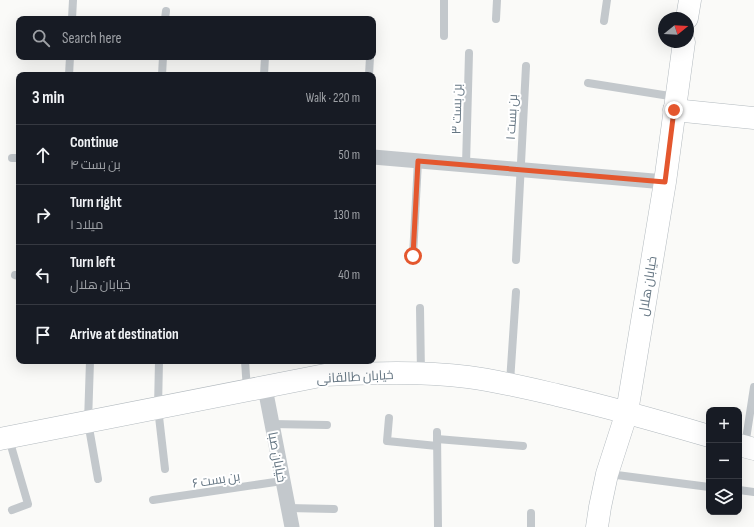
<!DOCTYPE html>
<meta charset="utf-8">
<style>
:root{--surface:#171b24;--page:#242831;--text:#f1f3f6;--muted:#9ea1a6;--line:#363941}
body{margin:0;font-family:"Sofia Sans Condensed",Cairo,sans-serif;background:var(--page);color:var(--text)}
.controls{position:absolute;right:12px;bottom:12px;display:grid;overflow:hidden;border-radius:8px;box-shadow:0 4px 16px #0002}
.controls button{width:36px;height:36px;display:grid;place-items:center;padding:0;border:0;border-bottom:1px solid var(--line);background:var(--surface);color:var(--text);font:20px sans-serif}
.compass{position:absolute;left:658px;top:12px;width:36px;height:36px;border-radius:50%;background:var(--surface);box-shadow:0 4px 16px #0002;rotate:72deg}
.stop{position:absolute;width:12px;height:12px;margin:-9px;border:3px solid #e4572e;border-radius:50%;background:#fff}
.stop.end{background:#e4572e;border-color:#fff;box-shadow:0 1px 4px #0008}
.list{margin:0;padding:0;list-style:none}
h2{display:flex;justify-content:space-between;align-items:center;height:52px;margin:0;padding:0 16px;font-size:17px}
h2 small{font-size:13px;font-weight:400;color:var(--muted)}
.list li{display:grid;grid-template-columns:26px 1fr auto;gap:12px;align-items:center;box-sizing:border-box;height:60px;padding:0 16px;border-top:1px solid var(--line)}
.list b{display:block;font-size:15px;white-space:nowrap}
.list p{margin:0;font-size:13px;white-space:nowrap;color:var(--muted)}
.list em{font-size:13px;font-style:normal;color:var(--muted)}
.icon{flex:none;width:22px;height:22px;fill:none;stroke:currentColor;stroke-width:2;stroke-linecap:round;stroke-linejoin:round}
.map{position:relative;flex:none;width:754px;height:527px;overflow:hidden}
.search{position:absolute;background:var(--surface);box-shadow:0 4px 16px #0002;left:16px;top:16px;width:360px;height:44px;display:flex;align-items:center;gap:10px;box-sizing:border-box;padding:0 14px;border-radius:8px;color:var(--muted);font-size:15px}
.panel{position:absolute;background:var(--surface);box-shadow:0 4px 16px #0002;left:16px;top:72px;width:360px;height:292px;border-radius:8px}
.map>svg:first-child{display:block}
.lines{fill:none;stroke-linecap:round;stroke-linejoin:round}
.secondary-casing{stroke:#b3babf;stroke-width:23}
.lane{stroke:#c3c8cc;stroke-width:8}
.street{stroke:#c3c8cc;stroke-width:15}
.secondary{stroke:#fff;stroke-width:22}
.route{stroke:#e4572e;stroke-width:5}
.labels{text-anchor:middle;stroke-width:4;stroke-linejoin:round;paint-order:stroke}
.street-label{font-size:13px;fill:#657683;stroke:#fff}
</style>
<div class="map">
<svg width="754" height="527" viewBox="0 0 754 527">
<rect width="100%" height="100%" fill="#fafaf8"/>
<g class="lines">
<defs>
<g id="secondary">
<polyline points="687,18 690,0"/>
<polyline points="674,110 754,118"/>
<path d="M0,439L325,375C372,373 421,371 468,377C498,381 527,388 557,395C608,407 658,421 709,436"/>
<polyline points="739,445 754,449"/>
<polyline points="597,527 600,507 607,474 627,412 665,182 684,42"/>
</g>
</defs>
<use href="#secondary" class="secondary-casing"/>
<g class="lane">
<polyline points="72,19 73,0"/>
<polyline points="165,19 166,11"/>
<polyline points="496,19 497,0"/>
<polyline points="604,21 607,0"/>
<polyline points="444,36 444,0"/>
<polyline points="69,75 70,57"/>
<polyline points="162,75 163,57"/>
<polyline points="264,75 265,57"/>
<polyline points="369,75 370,57"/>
<polyline points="588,83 676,97"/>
<polyline points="12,158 19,158"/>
<polyline points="466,165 469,53"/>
<polyline points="413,256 418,161"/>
<polyline points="516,260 526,66"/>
<polyline points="15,275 19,276"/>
<polyline points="420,308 421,374"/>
<polyline points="90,361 88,422 98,479"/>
<polyline points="159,361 158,408 165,469"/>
<polyline points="245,361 247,390"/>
<polyline points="510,382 516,292"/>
<polyline points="389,418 387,441 437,446"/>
<polyline points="272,424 327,425"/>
<polyline points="437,432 438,527"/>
<polyline points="9,439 28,504 12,510"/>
<polyline points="437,439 523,446"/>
<polyline points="745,446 754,387"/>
<polyline points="609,474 709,487"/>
<polyline points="739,490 754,492"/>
<polyline points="153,500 282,481"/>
<polyline points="288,508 334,509"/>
<polyline points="531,527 531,513"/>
</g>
<g class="street">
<polyline points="373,157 665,182"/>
<polyline points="265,388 292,527"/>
</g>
<use href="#secondary" class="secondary"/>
</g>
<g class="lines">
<polyline class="route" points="413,256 418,161 665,182 674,110"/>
</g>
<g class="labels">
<g class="street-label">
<text transform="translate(456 109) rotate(-89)" y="5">بن بست ۳</text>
<text transform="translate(511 117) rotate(-87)" y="5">بن بست ۱</text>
<text transform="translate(647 286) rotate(-81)" y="5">خیابان هلال</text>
<text transform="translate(355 376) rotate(-3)" y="5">خیابان طالقانی</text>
<text transform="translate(278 457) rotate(79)" y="5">خیابان صبا</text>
<text transform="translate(216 479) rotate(-9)" y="5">بن بست ۶</text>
</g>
</g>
</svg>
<div class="controls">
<button>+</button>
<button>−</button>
<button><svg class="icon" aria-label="layers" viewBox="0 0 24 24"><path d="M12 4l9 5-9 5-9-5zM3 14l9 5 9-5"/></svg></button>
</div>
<svg class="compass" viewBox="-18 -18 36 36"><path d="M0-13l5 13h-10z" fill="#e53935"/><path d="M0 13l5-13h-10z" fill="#9ea1a6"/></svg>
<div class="stop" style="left:413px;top:256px"></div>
<div class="stop end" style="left:674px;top:110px"></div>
<div class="search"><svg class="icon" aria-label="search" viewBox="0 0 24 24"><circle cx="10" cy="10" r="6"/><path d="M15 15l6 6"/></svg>Search here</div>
<section class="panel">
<h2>3 min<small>Walk · 220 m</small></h2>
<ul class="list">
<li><svg class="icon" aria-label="ahead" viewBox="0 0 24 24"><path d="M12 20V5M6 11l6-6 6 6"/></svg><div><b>Continue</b><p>بن بست ۴</p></div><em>50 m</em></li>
<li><svg class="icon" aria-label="right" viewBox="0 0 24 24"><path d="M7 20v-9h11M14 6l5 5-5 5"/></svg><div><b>Turn right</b><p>میلاد ۱</p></div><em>130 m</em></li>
<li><svg class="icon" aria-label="left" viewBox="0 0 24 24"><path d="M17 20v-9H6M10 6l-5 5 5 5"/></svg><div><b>Turn left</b><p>خیابان هلال</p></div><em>40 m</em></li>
<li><svg class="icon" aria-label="arrive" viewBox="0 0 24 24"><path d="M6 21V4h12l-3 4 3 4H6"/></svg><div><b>Arrive at destination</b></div></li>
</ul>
</section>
</div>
